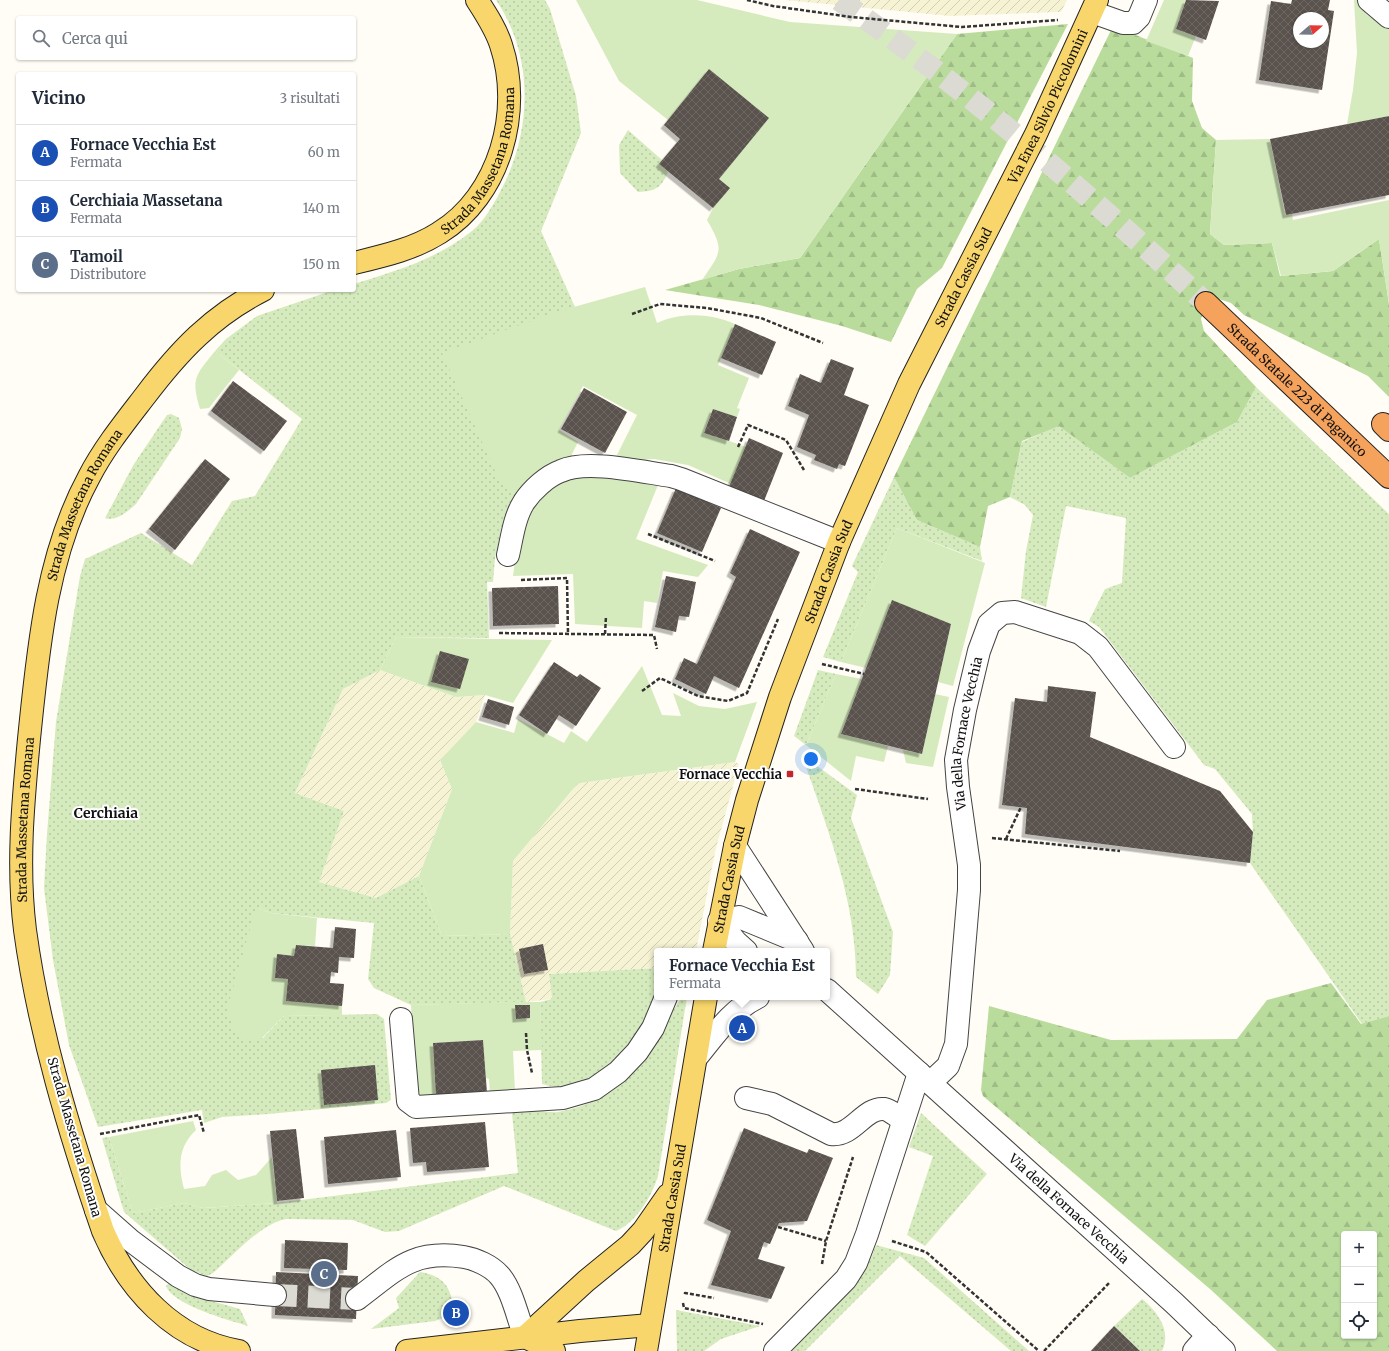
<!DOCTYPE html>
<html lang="it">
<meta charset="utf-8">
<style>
:root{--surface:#fff;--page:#f2f2f3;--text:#1f2937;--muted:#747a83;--line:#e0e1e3;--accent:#c4262e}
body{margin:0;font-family:Merriweather,serif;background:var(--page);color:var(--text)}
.controls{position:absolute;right:12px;bottom:12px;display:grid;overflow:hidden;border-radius:4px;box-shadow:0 1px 3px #0004}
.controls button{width:36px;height:36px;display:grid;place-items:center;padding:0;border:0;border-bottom:1px solid var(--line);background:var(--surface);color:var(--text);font:20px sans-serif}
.compass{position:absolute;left:1293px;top:12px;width:36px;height:36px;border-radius:50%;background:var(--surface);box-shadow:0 1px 3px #0004;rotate:70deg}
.you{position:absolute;left:811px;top:759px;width:14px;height:14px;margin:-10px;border:3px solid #fff;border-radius:50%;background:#1a73e8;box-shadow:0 0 0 6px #1a73e833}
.badge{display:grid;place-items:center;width:26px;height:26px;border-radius:50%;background:var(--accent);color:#fff;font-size:13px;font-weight:700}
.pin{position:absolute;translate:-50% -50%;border:2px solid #fff;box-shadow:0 1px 4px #0006}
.popup{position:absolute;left:654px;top:948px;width:176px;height:52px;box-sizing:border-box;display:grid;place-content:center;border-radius:4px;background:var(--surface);filter:drop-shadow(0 1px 3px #0005);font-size:13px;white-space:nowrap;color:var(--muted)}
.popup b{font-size:15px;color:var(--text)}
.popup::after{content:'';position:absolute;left:50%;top:100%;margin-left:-8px;border:8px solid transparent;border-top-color:var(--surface)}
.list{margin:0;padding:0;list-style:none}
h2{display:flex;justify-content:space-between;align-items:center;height:52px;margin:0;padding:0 16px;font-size:17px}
h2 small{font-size:13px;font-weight:400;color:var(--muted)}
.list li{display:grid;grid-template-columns:26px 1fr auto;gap:12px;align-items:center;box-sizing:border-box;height:56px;padding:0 16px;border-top:1px solid var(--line)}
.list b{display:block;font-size:15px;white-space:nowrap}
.list p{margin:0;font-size:13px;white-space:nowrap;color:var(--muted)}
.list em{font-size:13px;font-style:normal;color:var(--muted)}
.icon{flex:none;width:22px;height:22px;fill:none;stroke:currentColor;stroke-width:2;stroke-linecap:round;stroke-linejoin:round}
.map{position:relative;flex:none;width:1389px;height:1351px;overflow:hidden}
.search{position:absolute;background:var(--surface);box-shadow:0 1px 3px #0004;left:16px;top:16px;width:340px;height:44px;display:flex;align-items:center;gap:10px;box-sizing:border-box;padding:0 14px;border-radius:4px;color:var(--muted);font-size:15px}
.panel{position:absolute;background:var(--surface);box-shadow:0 1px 3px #0004;left:16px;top:72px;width:340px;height:220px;border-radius:4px}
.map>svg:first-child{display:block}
.farmland{fill:url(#farmland-furrows)}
.grass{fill:url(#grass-dots)}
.forest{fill:url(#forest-firs);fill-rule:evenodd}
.garden{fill:#d5ebbd}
.building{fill:url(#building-cross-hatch);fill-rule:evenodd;filter:url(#shadow)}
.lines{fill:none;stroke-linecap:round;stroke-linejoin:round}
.minor-tunnel{stroke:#dbdad3;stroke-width:22;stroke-dasharray:22 11;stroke-linecap:butt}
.highway-tunnel{stroke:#dbdad3;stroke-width:22;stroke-dasharray:22 11;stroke-linecap:butt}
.minor-casing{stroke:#444;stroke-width:24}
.major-casing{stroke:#222;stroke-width:24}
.highway-casing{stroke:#222;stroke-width:24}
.path{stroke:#333;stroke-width:2.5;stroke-dasharray:4 2;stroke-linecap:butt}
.minor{stroke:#fff;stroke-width:22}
.major{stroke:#f9d66b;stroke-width:22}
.highway{stroke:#f5a25d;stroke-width:22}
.poi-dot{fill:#c4262e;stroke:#fff;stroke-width:1.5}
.labels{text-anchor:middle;stroke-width:4;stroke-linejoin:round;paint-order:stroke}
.street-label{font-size:13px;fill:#111;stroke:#fff}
.poi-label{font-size:13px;font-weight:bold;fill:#111;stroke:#fff;text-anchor:end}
.neighbourhood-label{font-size:14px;font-weight:bold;fill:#111;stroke:#fff}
</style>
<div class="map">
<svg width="1389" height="1351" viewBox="0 0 1389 1351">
<defs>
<pattern id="farmland-furrows" width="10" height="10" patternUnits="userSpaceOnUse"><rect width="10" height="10" fill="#f6f3d4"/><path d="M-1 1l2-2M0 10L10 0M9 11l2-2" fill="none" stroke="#d2cfb5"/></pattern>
<pattern id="grass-dots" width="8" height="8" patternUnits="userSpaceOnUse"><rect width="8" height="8" fill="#d5ebbd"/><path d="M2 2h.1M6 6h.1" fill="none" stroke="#b6c8a1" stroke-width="1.8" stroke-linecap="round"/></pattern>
<pattern id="forest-firs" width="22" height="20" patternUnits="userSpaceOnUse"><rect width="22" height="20" fill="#b9dc9c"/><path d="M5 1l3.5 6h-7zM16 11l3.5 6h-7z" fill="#9ebc85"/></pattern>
<pattern id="building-cross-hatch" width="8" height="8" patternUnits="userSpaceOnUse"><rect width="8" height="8" fill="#5a524d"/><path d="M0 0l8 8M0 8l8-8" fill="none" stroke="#6d6662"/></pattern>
<filter id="shadow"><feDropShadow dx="-3.5" dy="3.5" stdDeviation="0" flood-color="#0004"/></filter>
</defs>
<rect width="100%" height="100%" fill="#fffdf5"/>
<g class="farmland">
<polygon points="784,0 1067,0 1061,12 950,16"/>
<polygon points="380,670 456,697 485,695 476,722 440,760 452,789 419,876 376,898 319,882 344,811 295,793 343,689"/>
<polygon points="735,762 739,764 715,852 696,951 657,951 657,968 549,974 552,999 526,1002 510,934 513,861 573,789 580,783"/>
</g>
<g class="grass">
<path d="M496,0H545L550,9L576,96L581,133L541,231L575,307L518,497L502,526L495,558L493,582H487L489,638L396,637L380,670L343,689L295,793L344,811L319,882L376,898L419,876L442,936L510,934L526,1002L411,1005L374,988L368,979L374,923L271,913L259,908L262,1039L284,1016L377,1014L384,1019L391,1100L386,1103L268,1114L222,1117L204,1123L202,1110L98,1127L69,1045L53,960L44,888L47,834L56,722L80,576L85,559L141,533L192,565L232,501L255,496L302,419L215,351L226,339L257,316L334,290H354V284C396,271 437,259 472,231C484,221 493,206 500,192C532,133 535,57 496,0Z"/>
<path d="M628,130L662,160L659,164L668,172C661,188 656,191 638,192L620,173L619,145Z"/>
<polygon points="1256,387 1389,514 1389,1016 1362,1024 1250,863 1253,832 1252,814 1215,769 1204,765 1099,627 1089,621 1105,589 1122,583 1126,518 1066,506 1046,607 1021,598 1026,551 1033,515 1025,505 1010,497 1022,442 1059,425 1130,478 1237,422"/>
<path d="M171,414L179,418L182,429L180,438L136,504C128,511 116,522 105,518L134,464L167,415Z"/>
<polygon points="894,477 917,520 980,547 982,561 897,528 841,662 823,657 858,572 852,566"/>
<polygon points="818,670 836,674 806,745 794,736"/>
<path d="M802,755L857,795L851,818L893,932L890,975L878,994L856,977C856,899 827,828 802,755Z"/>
<path d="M657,968C657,1013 633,1055 595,1079C590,1083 581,1083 575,1084C561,1087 556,1088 542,1084L540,1002L552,999L549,974Z"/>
<path d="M682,997H687L658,1176C652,1196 636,1223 616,1231L504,1186L399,1231L385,1232L353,1220L286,1219C260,1224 233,1256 213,1273L207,1276L191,1270L124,1212L102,1138L109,1137L133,1213L184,1203L203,1208L277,1203L518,1173L512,1113C522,1112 531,1111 540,1111C546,1111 552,1113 558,1112C630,1099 645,1051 682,997Z"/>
<polygon points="921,1113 987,1174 925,1246 907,1235 933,1156 909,1147"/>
<path d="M876,1245L924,1258L1029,1351H1011L900,1256L805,1351H790C819,1321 864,1285 876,1245Z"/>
<path d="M420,1272C443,1276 449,1285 454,1306L446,1317L435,1321L371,1329L399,1308L396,1298Z"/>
<path d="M168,1284H173L186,1294L240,1309L248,1326C229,1320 173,1305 166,1286Z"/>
<path d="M1142,1299C1157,1311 1172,1331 1162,1351H1140L1114,1326Z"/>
<polygon points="676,1310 760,1326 721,1339 704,1351 677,1351"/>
</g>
<g class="forest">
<polygon points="1068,24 942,268 917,289 891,342 842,326 759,305 665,290 739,269 800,258 957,34"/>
<polygon points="1113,26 1193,58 1192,101 1202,128 1216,140 1210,234 1224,245 1272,243 1280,276 1333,271 1379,239 1389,304 1389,397 1368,376 1244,315 1231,303 1216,298 1206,303 1201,319 1204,331 1256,387 1237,422 1130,478 1059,426 1022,441 1010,497 988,506 980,547 917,520 894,477"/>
<path d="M1331,983L1361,1024L1389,1016V1351H1277L1210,1289L983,1096L981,1090L989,1006L1111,1040L1237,1039L1267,1000ZM1344,1234H1374V1336H1344Z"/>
</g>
<g class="garden">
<path d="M576,0H697L790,22L957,34L800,258L739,269L702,280C721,252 725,251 707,220L713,208L729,188L719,179L768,117L709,70L668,120L619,81Z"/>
<polygon points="1164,0 1186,0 1176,29 1196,36 1188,56 1146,41"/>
<polygon points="1354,0 1357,0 1367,15 1389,28 1389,116 1347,124 1353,90 1357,53"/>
<polygon points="1270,139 1285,215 1292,214 1293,220 1389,200 1389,304 1379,239 1333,271 1281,276 1272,243 1224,245 1210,234 1216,140"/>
<path d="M645,287L657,323C680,312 711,313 735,324L718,365L749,378L737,408L740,409L737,417L713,409L704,432L746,447L731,484L688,465L654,459L614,461L637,415L583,386L559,430L578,442L570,458L518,497L500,482L442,353L556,312Z"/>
<path d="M215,351L239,370L209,408L200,409C191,378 195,376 215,351Z"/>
<polygon points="576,478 616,478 658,485 636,539 708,565 698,577 663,571 657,603 644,601 642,628 575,624 573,574 513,576 515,561 531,508 543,494 562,481"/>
<polygon points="897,528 985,563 953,686 938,682 951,624 892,601 866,668 841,662"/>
<polygon points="396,637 552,640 513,703 485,695 456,697 380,670"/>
<polygon points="642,666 662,715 681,716 673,693 699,706 725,709 757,702 735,762 580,783 573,789 513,861 510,934 442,936 419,876 452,789 440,760 476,722 514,733 518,719 564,743 571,731 587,742"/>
<polygon points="836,674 862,679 841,734 888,746 884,762 856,756 851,781 806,745"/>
<polygon points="935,694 949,697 933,767 906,763 903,750 922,754"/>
<polygon points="259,908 271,913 317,918 315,946 296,945 294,956 275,978 288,979 342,1006 342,1015 284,1016 261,1039 248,1041 233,1027 227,1009 255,911"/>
<polygon points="512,1002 540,1002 542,1050 513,1051 515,1091 490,1093 489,1079 486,1078 483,1040 433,1043 436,1096 417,1097 411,1005"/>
<path d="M193,1121L196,1130C178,1147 178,1166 184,1189L205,1186L212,1175L226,1170L238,1180L256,1175L272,1157L277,1203L203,1208L184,1203L133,1213L109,1137Z"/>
</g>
<g class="building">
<polygon points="1186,0 1219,1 1206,40 1176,29"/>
<path d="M1292,0H1330L1328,10L1334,11L1322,90L1259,80L1271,1L1291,4ZM1299,18H1323V42H1299Z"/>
<polygon points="709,69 769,118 719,179 730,188 713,208 659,164 680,139 664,125"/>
<polygon points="1389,116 1389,195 1286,215 1270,139"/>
<polygon points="735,324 776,342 762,375 721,358"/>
<polygon points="831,359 854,368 844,395 869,405 845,466 839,464 837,469 814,460 816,455 797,447 809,415 788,406 800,374 821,383"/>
<polygon points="233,381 287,421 264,451 211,411"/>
<polygon points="584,388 627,412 605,453 561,429"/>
<polygon points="713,409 737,417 729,441 704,433"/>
<polygon points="749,438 783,453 764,501 729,487"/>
<polygon points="205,459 230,479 175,550 149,529"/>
<polygon points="676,488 721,508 702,552 657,533"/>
<polygon points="750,529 800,552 739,688 714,676 706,694 675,679 684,658 697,664 736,577 730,573"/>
<polygon points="666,576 696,582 689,617 679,616 676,632 655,627"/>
<polygon points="558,586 559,624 493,626 492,588"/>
<polygon points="892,600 951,624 922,754 841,734"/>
<polygon points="440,651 469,659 460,689 431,682"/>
<polygon points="554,662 577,677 580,674 601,688 576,726 559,715 547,734 519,715"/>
<polygon points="1048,686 1096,692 1090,737 1220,791 1253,832 1250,863 1025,834 1027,808 1002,805 1015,698 1047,702"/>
<polygon points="488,699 514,707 509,725 482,717"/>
<polygon points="335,927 356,929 354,958 339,957 338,973 331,972 330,983 344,984 342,1006 286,1001 288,979 275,978 277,954 294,956 296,945 333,948"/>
<polygon points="543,944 548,970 524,974 519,949"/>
<polygon points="515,1005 530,1005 530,1018 516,1019"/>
<polygon points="483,1040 487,1093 436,1096 433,1043"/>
<polygon points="375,1065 378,1100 324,1105 321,1070"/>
<polygon points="485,1122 489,1167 427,1172 426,1162 413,1163 410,1128"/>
<polygon points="744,1128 807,1153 809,1149 833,1158 807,1221 779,1223 770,1244 764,1242 758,1259 785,1267 771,1299 711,1285 731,1231 707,1220"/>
<polygon points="296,1129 304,1198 277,1201 270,1131"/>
<polygon points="396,1130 401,1177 328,1184 324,1137"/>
<polygon points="285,1240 348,1243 347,1270 284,1268"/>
<polygon points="276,1272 358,1276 356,1319 275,1315"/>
<polygon points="1114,1326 1140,1351 1091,1351"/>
</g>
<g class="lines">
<polyline class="minor-tunnel" points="275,1295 357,1299"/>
<path class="highway-tunnel" d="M839,0C970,91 1089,195 1206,303"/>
<defs>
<g id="minor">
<polyline points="1369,0 1389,17"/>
<polyline points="1092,12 1123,23 1133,23 1139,17 1146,0"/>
<path d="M508,555C512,538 514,518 524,502C532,490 547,476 561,471C587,459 642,472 671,476L681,479L839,542"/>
<polyline points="735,846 803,951"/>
<polyline points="746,951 736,942 719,921 739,917 797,941"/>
<path id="s1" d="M827,990L1174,1303L1224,1351"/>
<polyline points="401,1019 408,1101 416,1107 563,1098 594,1089 618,1072 637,1052 653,1028 666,997"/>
<path d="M696,1058C715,1035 731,1010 758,997"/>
<path id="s2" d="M930,1083L948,1066L956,1044L969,890V865L958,787L956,760L965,710L979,651L989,624L1002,613L1015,612L1080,633L1098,647L1174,747"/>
<path d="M746,1098L772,1104L831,1134C853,1137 864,1107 884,1109C891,1110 897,1117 903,1120"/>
<polyline points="96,1210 130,1240 178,1276 195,1285 209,1289 275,1295"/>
<path d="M357,1299C396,1270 412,1249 464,1257C476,1259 491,1266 499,1275C512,1289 518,1319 525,1337"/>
<polyline points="775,1351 846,1279 856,1263 867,1234 919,1073"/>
<polyline points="1194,1351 1208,1335"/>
</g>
<g id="major">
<path id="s3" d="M354,263C383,256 414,249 439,233C500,196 523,111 501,45C496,29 486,14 477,0"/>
<path id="s4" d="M714,951L735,846L747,800L780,697L839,542L909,384L1036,134L1097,0"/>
<polyline points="525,1337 586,1281 630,1245 643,1231 668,1195"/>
<polyline points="525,1337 554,1351"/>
<path id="s5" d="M239,1351C174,1340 128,1289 103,1231C70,1134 39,1033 25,930C17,866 23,802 29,739C38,651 46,556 89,477C104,448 125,422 145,396C179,351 212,316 263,290"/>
<polyline points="407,1351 580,1331 650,1325"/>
<path id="s6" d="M646,1351L706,997"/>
</g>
<g id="highway">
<path id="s7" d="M1206,303L1389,477"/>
<polyline points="1383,424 1389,430"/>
</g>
</defs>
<use href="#minor" class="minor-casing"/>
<use href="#major" class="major-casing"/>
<use href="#highway" class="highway-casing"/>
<g class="path">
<polyline points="747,0 773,6 851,17 962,27 1058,20"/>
<polyline points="632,314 660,304 707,308 761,318 823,343"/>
<polyline points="738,447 748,425 786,440 804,470"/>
<polyline points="648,534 715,561"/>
<polyline points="521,580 567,578 568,634"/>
<polyline points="499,633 654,635 657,649"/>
<polyline points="605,634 606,616"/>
<polyline points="822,664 864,674"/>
<polyline points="642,691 660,678 698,696 728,701 747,693 778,619"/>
<polyline points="855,789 928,799"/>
<polyline points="992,838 1120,851"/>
<polyline points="1006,839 1021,807"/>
<polyline points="526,1033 527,1050 532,1073"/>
<polyline points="100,1134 199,1115 204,1133"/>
<polyline points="778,1227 826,1241"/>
<polyline points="892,1241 926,1252 1039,1351"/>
<polyline points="822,1264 826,1241 853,1157"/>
<polyline points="685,1294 685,1293 714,1298"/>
<polyline points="683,1303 684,1308 763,1324"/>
<polyline points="1044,1351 1110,1282"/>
</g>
<use href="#minor" class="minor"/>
<use href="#major" class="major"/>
<use href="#highway" class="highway"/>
</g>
<rect class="poi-dot" x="786" y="770" width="8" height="8" rx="2"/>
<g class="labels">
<g class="street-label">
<text dy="5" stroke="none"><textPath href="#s4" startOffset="912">Via Enea Silvio Piccolomini</textPath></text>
<text dy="5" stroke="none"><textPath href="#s3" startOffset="177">Strada Massetana Romana</textPath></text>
<text dy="5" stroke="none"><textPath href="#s4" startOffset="721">Strada Cassia Sud</textPath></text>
<text dy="5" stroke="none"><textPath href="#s7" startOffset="126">Strada Statale 223 di Paganico</textPath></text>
<text dy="5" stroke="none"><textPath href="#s5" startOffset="935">Strada Massetana Romana</textPath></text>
<text dy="5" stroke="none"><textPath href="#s4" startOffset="397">Strada Cassia Sud</textPath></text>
<text dy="5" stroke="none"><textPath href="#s2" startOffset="361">Via della Fornace Vecchia</textPath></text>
<text dy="5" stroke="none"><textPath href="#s5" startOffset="611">Strada Massetana Romana</textPath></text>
<text dy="5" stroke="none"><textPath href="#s4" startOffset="73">Strada Cassia Sud</textPath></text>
<text transform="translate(75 1137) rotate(74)" y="5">Strada Massetana Romana</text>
<text dy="5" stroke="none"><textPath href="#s6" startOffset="155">Strada Cassia Sud</textPath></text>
<text dy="5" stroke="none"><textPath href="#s1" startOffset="326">Via della Fornace Vecchia</textPath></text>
</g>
<g class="poi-label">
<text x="782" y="779">Fornace Vecchia</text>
</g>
<g class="neighbourhood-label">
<text x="106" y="818">Cerchiaia</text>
</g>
</g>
</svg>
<div class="controls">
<button>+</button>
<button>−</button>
<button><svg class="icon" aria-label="locate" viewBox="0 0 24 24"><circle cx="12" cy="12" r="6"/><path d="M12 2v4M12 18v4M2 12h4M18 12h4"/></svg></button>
</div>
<svg class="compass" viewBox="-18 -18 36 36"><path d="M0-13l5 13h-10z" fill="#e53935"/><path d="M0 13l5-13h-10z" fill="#747a83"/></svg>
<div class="you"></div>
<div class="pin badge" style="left:742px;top:1028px;background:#1a4fb4">A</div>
<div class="popup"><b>Fornace Vecchia Est</b>Fermata</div>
<div class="pin badge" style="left:456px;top:1313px;background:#1a4fb4">B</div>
<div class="pin badge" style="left:324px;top:1274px;background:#5c6f8a">C</div>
<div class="search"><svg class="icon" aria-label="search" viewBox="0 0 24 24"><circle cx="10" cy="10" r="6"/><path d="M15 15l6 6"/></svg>Cerca qui</div>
<section class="panel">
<h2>Vicino<small>3 risultati</small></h2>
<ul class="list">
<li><span class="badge" style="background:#1a4fb4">A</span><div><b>Fornace Vecchia Est</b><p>Fermata</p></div><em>60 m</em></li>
<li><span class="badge" style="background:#1a4fb4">B</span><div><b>Cerchiaia Massetana</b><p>Fermata</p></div><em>140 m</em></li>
<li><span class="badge" style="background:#5c6f8a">C</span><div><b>Tamoil</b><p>Distributore</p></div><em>150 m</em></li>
</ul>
</section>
</div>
